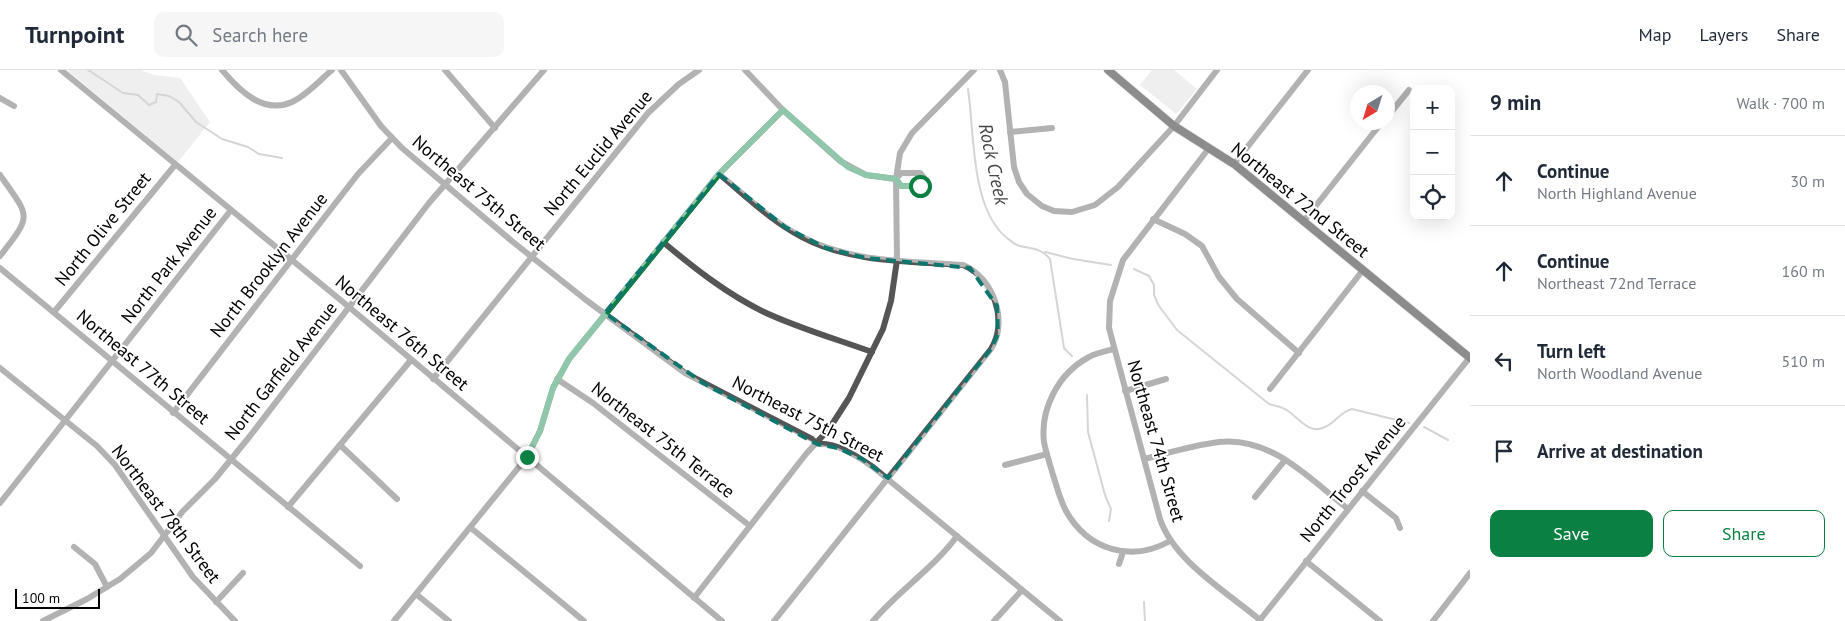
<!DOCTYPE html>
<meta charset="utf-8">
<style>
:root{--surface:#fff;--page:#f6f6f7;--text:#1f2937;--muted:#747a83;--line:#e0e1e3;--accent:#0b8043}
body{margin:0;font-family:"PT Sans",sans-serif;background:var(--page);color:var(--text)}
.controls{position:absolute;right:15px;top:15px;display:grid;overflow:hidden;border-radius:10px;box-shadow:0 5px 20px #0002}
.controls button{width:45px;height:45px;display:grid;place-items:center;padding:0;border:0;border-bottom:1px solid var(--line);background:var(--surface);color:var(--text);font:25px sans-serif}
.compass{position:absolute;left:1350px;top:15px;width:45px;height:45px;border-radius:50%;background:var(--surface);box-shadow:0 5px 20px #0002;rotate:218deg}
.scale{position:absolute;left:15px;bottom:12px;width:85px;box-sizing:border-box;padding-left:5px;border:2px solid #000;border-top:0;font-size:14px;line-height:18px;white-space:nowrap;color:#000;-webkit-text-stroke:4px #fff;paint-order:stroke}
.stop{position:absolute;width:15px;height:15px;margin:-11px;border:4px solid #0b8043;border-radius:50%;background:#fff}
.stop.end{background:#0b8043;border-color:#fff;box-shadow:0 1px 5px #0008}
.list{margin:0;padding:0;list-style:none}
h2{display:flex;justify-content:space-between;align-items:center;height:65px;margin:0;padding:0 20px;font-size:21px}
h2 small{font-size:16px;font-weight:400;color:var(--muted)}
.list li{display:grid;grid-template-columns:32px 1fr auto;gap:15px;align-items:center;box-sizing:border-box;height:90px;padding:0 20px;border-top:1px solid var(--line)}
.list b{display:block;font-size:19px;white-space:nowrap}
.list p{margin:0;font-size:16px;white-space:nowrap;color:var(--muted)}
.list em{font-size:16px;font-style:normal;color:var(--muted)}
.actions{display:flex;gap:10px;padding:15px 20px}
.actions a{flex:1;padding:11px 0;border:1px solid var(--accent);border-radius:10px;text-align:center;font-size:18px;color:var(--accent)}
.actions .main{background:var(--accent);color:#fff}
.icon{flex:none;width:28px;height:28px;fill:none;stroke:currentColor;stroke-width:2;stroke-linecap:round;stroke-linejoin:round}
.map{position:relative;flex:none;width:1470px;height:551px;overflow:hidden}
header{display:flex;align-items:center;gap:30px;box-sizing:border-box;height:70px;padding:0 25px;background:var(--surface);border-bottom:1px solid var(--line)}
header strong{font-size:24px}
nav{display:flex;gap:28px;margin-inline-start:auto;font-size:18px}
.search{width:350px;height:45px;background:var(--page);display:flex;align-items:center;gap:12px;box-sizing:border-box;padding:0 18px;border-radius:10px;color:var(--muted);font-size:19px}
main{display:flex}
aside{flex:1;background:var(--surface)}
.map>svg:first-child{display:block}
.green{fill:#dcdcdc}
.lines{fill:none;stroke-linecap:round;stroke-linejoin:round}
.stream{stroke:#a3a3a3;stroke-width:2}
.major-casing{stroke:#dbdbdb;stroke-width:10}
.minor{stroke:#555;stroke-width:6}
.major{stroke:#000;stroke-width:8}
.route{stroke:#0b8043;stroke-width:6}
.marked{fill:none;stroke:#0f766e;stroke-width:4;stroke-dasharray:10 6;stroke-linejoin:round}
.labels{text-anchor:middle;stroke-width:4;stroke-linejoin:round;paint-order:stroke}
.street-label{font-size:18px;fill:#000;stroke:#fff}
.water-label{font-size:19px;font-style:italic;fill:#444;stroke:#fff}
</style>
<header>
<strong>Turnpoint</strong>
<div class="search"><svg class="icon" aria-label="search" viewBox="0 0 24 24"><circle cx="10" cy="10" r="6"/><path d="M15 15l6 6"/></svg>Search here</div>
<nav><a>Map</a><a>Layers</a><a>Share</a></nav>
</header>
<main>
<div class="map">
<svg width="1470" height="551" viewBox="0 0 1470 551">
<rect width="100%" height="100%" fill="#fff"/>
<g class="green">
<polygon points="67,0 140,0 154,5 180,8 210,52 178,92"/>
<polygon points="1152,0 1174,0 1197,19 1176,44 1140,15"/>
</g>
<g class="lines">
<g class="stream">
<polyline points="88,0 123,23 138,25 149,35 156,32 157,24 169,26 179,32 196,52 222,69 248,77 259,84 282,88"/>
<path d="M968,19C974,59 971,127 999,160C1002,164 1014,175 1020,176C1032,179 1041,178 1050,189L1064,278L1072,286"/>
<polyline points="1045,182 1073,189 1111,195"/>
<path d="M1134,199L1149,206L1154,215V225L1159,236L1177,260L1269,334C1275,336 1283,337 1288,341C1300,349 1309,365 1325,357C1336,352 1340,342 1352,339L1409,353"/>
<polyline points="1087,325 1088,362 1105,425 1111,439 1109,451"/>
<polyline points="1424,357 1448,370"/>
<polyline points="1144,532 1145,551"/>
</g>
<defs>
<polyline id="major" points="1108,0 1174,56 1234,94 1470,288"/>
</defs>
<use href="#major" class="major-casing"/>
<g class="minor">
<polyline points="61,0 349,237 722,551"/>
<path d="M222,0C239,20 263,45 292,32C307,25 320,10 332,0"/>
<path d="M341,0L381,56L402,78L513,172L586,230L685,303L812,369L817,374C836,372 857,386 873,397L1060,551"/>
<polyline points="445,0 495,58"/>
<polyline points="745,0 783,40 840,91 866,105 896,109"/>
<polyline points="1000,0 1005,12 1014,97 1019,112 1027,124 1042,136 1054,141 1072,142 1095,135 1118,117 1174,56 1217,0"/>
<polyline points="0,28 14,36"/>
<polyline points="1388,46 1409,20"/>
<polyline points="1010,62 1052,58"/>
<path d="M1209,78L1123,190L1110,231L1109,258L1160,449C1174,491 1227,522 1260,550"/>
<polyline points="1234,94 1308,0"/>
<polygon points="901,103 920,103 926,110 924,114 915,116 901,116 896,109"/>
<path d="M719,104C746,126 771,151 802,167C851,193 909,191 963,195C993,207 1009,251 991,279L774,551"/>
<path d="M0,105C30,148 33,144 0,186"/>
<polyline points="1153,149 1185,164 1202,176 1219,207 1237,229 1299,283"/>
<polyline points="1303,152 1382,52"/>
<path d="M663,172C694,198 727,224 764,242C798,258 836,269 872,282"/>
<polyline points="0,198 360,496"/>
<polyline points="54,242 175,95"/>
<path d="M1114,279C1106,281 1096,283 1089,287C1059,303 1040,338 1044,372C1046,383 1050,394 1053,405C1057,417 1060,430 1066,441C1088,480 1131,493 1170,471"/>
<polyline points="0,298 97,376 115,395 193,507 235,551"/>
<polyline points="433,309 648,43 679,14 699,0"/>
<polyline points="557,309 593,333 750,456"/>
<polyline points="1270,319 1363,200"/>
<polyline points="1125,321 1166,309"/>
<polyline points="173,343 358,104 392,68"/>
<polyline points="340,375 397,429"/>
<path d="M1144,389C1168,383 1194,375 1219,372C1271,366 1310,409 1348,439"/>
<polyline points="1005,395 1047,384"/>
<polyline points="1362,421 1396,448 1400,458"/>
<polyline points="1255,427 1285,390"/>
<polyline points="0,433 231,140"/>
<polyline points="288,437 411,290"/>
<polyline points="471,458 584,551"/>
<polyline points="74,477 95,494 107,517"/>
<polyline points="1306,491 1380,551"/>
<polyline points="1119,494 1123,482"/>
<polyline points="416,524 449,551"/>
<polyline points="694,528 806,384 829,359 849,328 883,259 891,231 897,190 896,109 900,83 912,63 974,0"/>
<polyline points="216,532 243,503"/>
<polyline points="43,551 87,529 120,509 151,483 183,441 215,409 250,366 429,133 544,0"/>
<polyline points="394,551 527,387 540,361 553,318 569,289 719,104 783,40"/>
<path d="M873,551C899,520 933,499 957,466"/>
<polyline points="994,551 1022,520"/>
<polyline points="1259,551 1470,287"/>
<polyline points="1433,551 1470,503"/>
</g>
<use href="#major" class="major"/>
</g>
<g class="lines">
<polyline class="route" points="527,387 540,361 553,318 569,289 719,104 783,40 848,97 866,105 896,109 901,116 920,116"/>
</g>
<path d="M0 0H1470V551H0ZM719,104L785,157L826,178L866,188L970,198L997,236L998,264L991,279L888,408L862,389L838,378L817,374L703,313L605,243Z" fill="#fff" fill-opacity=".55" fill-rule="evenodd"/>
<path class="marked" d="M719,104L785,157L826,178L866,188L970,198L997,236L998,264L991,279L888,408L862,389L838,378L817,374L703,313L605,243Z"/>
<g class="labels">
<g class="street-label">
<text transform="translate(598 83) rotate(-50)" y="6">North Euclid Avenue</text>
<text transform="translate(479 123) rotate(40)" y="6">Northeast 75th Street</text>
<text transform="translate(1300 130) rotate(39)" y="6">Northeast 72nd Street</text>
<text transform="translate(103 159) rotate(-51)" y="6">North Olive Street</text>
<text transform="translate(169 195) rotate(-52)" y="6">North Park Avenue</text>
<text transform="translate(269 195) rotate(-52)" y="6">North Brooklyn Avenue</text>
<text transform="translate(402 263) rotate(40)" y="6">Northeast 76th Street</text>
<text transform="translate(143 297) rotate(40)" y="6">Northeast 77th Street</text>
<text transform="translate(281 301) rotate(-52)" y="6">North Garfield Avenue</text>
<text transform="translate(808 349) rotate(27)" y="6">Northeast 75th Street</text>
<text transform="translate(663 370) rotate(38)" y="6">Northeast 75th Terrace</text>
<text transform="translate(1156 371) rotate(74)" y="6">Northeast 74th Street</text>
<text transform="translate(1353 409) rotate(-51)" y="6">North Troost Avenue</text>
<text transform="translate(166 444) rotate(53)" y="6">Northeast 78th Street</text>
</g>
<g class="water-label">
<text transform="translate(994 94) rotate(78)" y="7">Rock Creek</text>
</g>
</g>
</svg>
<div class="controls">
<button>+</button>
<button>−</button>
<button><svg class="icon" aria-label="locate" viewBox="0 0 24 24"><circle cx="12" cy="12" r="6"/><path d="M12 2v4M12 18v4M2 12h4M18 12h4"/></svg></button>
</div>
<svg class="compass" viewBox="-18 -18 36 36"><path d="M0-13l5 13h-10z" fill="#e53935"/><path d="M0 13l5-13h-10z" fill="#747a83"/></svg>
<div class="scale">100 m</div>
<div class="stop" style="left:920px;top:116px"></div>
<div class="stop end" style="left:527px;top:387px"></div>
</div>
<aside>
<h2>9 min<small>Walk · 700 m</small></h2>
<ul class="list">
<li><svg class="icon" aria-label="ahead" viewBox="0 0 24 24"><path d="M12 20V5M6 11l6-6 6 6"/></svg><div><b>Continue</b><p>North Highland Avenue</p></div><em>30 m</em></li>
<li><svg class="icon" aria-label="ahead" viewBox="0 0 24 24"><path d="M12 20V5M6 11l6-6 6 6"/></svg><div><b>Continue</b><p>Northeast 72nd Terrace</p></div><em>160 m</em></li>
<li><svg class="icon" aria-label="left" viewBox="0 0 24 24"><path d="M17 20v-9H6M10 6l-5 5 5 5"/></svg><div><b>Turn left</b><p>North Woodland Avenue</p></div><em>510 m</em></li>
<li><svg class="icon" aria-label="arrive" viewBox="0 0 24 24"><path d="M6 21V4h12l-3 4 3 4H6"/></svg><div><b>Arrive at destination</b></div></li>
</ul>
<div class="actions"><a class="main">Save</a><a>Share</a></div>
</aside>
</main>
